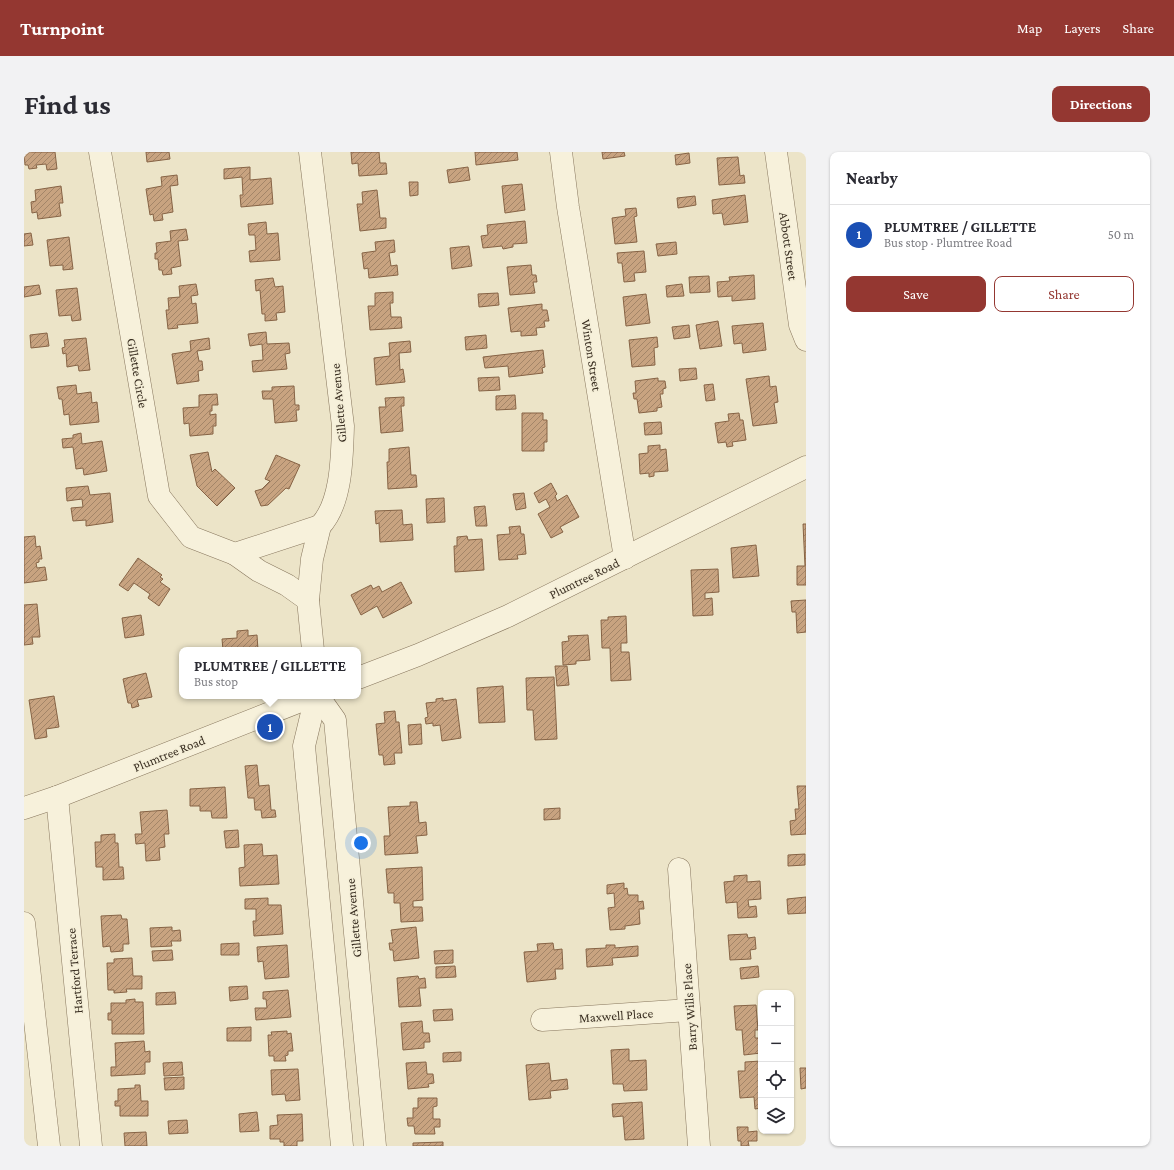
<!DOCTYPE html>
<meta charset="utf-8">
<style>
:root{--surface:#fff;--page:#f2f2f3;--text:#2b2b33;--muted:#7c7c81;--line:#e1e1e2;--accent:#943731}
body{margin:0;font-family:"Crimson Pro",serif;background:var(--page);color:var(--text)}
.controls{position:absolute;right:12px;bottom:12px;display:grid;overflow:hidden;border-radius:8px;box-shadow:0 1px 3px #0004}
.controls button{width:36px;height:36px;display:grid;place-items:center;padding:0;border:0;border-bottom:1px solid var(--line);background:var(--surface);color:var(--text);font:20px sans-serif}
.you{position:absolute;left:337px;top:691px;width:14px;height:14px;margin:-10px;border:3px solid #fff;border-radius:50%;background:#1a73e8;box-shadow:0 0 0 6px #1a73e833}
.badge{display:grid;place-items:center;width:26px;height:26px;border-radius:50%;background:var(--accent);color:#fff;font-size:13px;font-weight:700}
.pin{position:absolute;translate:-50% -50%;border:2px solid #fff;box-shadow:0 1px 4px #0006}
.popup{position:absolute;left:155px;top:495px;width:182px;height:52px;box-sizing:border-box;display:grid;place-content:center;border-radius:8px;background:var(--surface);filter:drop-shadow(0 1px 3px #0005);font-size:13px;white-space:nowrap;color:var(--muted)}
.popup b{font-size:15px;color:var(--text)}
.popup::after{content:'';position:absolute;left:50%;top:100%;margin-left:-8px;border:8px solid transparent;border-top-color:var(--surface)}
.list{margin:0;padding:0;list-style:none}
h2{display:flex;justify-content:space-between;align-items:center;height:52px;margin:0;padding:0 16px;font-size:17px}
h2 small{font-size:13px;font-weight:400;color:var(--muted)}
.list li{display:grid;grid-template-columns:26px 1fr auto;gap:12px;align-items:center;box-sizing:border-box;height:60px;padding:0 16px;border-top:1px solid var(--line)}
.list b{display:block;font-size:15px;white-space:nowrap}
.list p{margin:0;font-size:13px;white-space:nowrap;color:var(--muted)}
.list em{font-size:13px;font-style:normal;color:var(--muted)}
.actions{display:flex;gap:8px;padding:12px 16px}
.actions a{flex:1;padding:9px 0;border:1px solid var(--accent);border-radius:8px;text-align:center;font-size:14px;color:var(--accent)}
.actions .main{background:var(--accent);color:#fff}
.icon{flex:none;width:22px;height:22px;fill:none;stroke:currentColor;stroke-width:2;stroke-linecap:round;stroke-linejoin:round}
.map{position:relative;flex:none;width:782px;height:994px;overflow:hidden;border-radius:8px}
header{display:flex;align-items:center;gap:24px;box-sizing:border-box;height:56px;padding:0 20px;background:var(--accent);color:#fff}
header strong{font-size:19px}
nav{display:flex;gap:22px;margin-inline-start:auto;font-size:14px}
.intro{display:flex;align-items:center;justify-content:space-between;box-sizing:border-box;height:96px;padding:0 24px}
h1{margin:0;font-size:28px}
.button{padding:10px 18px;border-radius:8px;background:var(--accent);color:#fff;font-size:14px;font-weight:700}
main{display:flex;gap:24px;padding:0 24px}
aside{flex:1;background:var(--surface);border-radius:8px;box-shadow:0 1px 3px #0004}
.map>svg:first-child{display:block}
.building{fill:url(#building-hatch);stroke:#866345}
.lines{fill:none;stroke-linecap:round;stroke-linejoin:round}
.minor-casing{stroke:#88775e;stroke-width:23}
.minor{stroke:#f7f1db;stroke-width:22}
.labels{text-anchor:middle;stroke-width:3;stroke-linejoin:round;paint-order:stroke}
.street-label{font-size:13px;fill:#392e21;stroke:#f4eed7}
</style>
<header>
<strong>Turnpoint</strong>
<nav><a>Map</a><a>Layers</a><a>Share</a></nav>
</header>
<div class="intro"><h1>Find us</h1><a class="button">Directions</a></div>
<main>
<div class="map">
<svg width="782" height="994" viewBox="0 0 782 994">
<defs>
<pattern id="building-hatch" width="6" height="6" patternUnits="userSpaceOnUse"><rect width="6" height="6" fill="#c8a380"/><path d="M-1 1l2-2M0 6l6-6M5 7l2-2" fill="none" stroke="#a38568"/></pattern>
</defs>
<rect width="100%" height="100%" fill="#ece4c8"/>
<g class="building">
<polygon points="0,0 31,0 33,17 23,18 22,12 12,13 13,16 5,17 4,13 1,13"/>
<polygon points="122,0 145,0 146,7 123,10"/>
<polygon points="327,0 355,0 356,11 362,11 363,22 335,24 334,11 328,12"/>
<polygon points="451,0 493,0 494,8 452,13"/>
<polygon points="578,0 600,0 601,4 579,7"/>
<polygon points="665,1 666,11 652,13 651,3"/>
<polygon points="714,5 716,24 720,23 721,31 695,33 693,6"/>
<polygon points="226,15 226,28 247,26 249,52 217,55 216,43 219,43 218,25 200,27 200,17"/>
<polygon points="444,15 446,28 425,31 423,18"/>
<polygon points="153,23 154,33 146,34 149,60 138,62 139,68 130,69 129,62 126,63 122,37 138,34 137,25"/>
<polygon points="385,30 394,30 394,43 386,44"/>
<polygon points="498,32 501,58 481,61 478,34"/>
<polygon points="37,34 39,51 35,51 37,64 14,67 13,60 8,61 7,50 12,49 11,38"/>
<polygon points="353,38 356,66 362,66 362,76 336,79 333,52 339,52 338,40"/>
<polygon points="721,43 724,70 700,73 698,61 689,62 688,48"/>
<polygon points="671,44 672,53 654,56 653,46"/>
<polygon points="612,56 613,64 610,65 613,90 591,92 588,66 602,64 601,57"/>
<polygon points="501,69 503,91 489,92 489,95 479,97 478,94 459,96 457,84 464,83 463,73"/>
<polygon points="242,70 243,82 254,81 256,108 226,110 225,99 232,98 231,83 225,83 224,72"/>
<polygon points="162,77 164,88 154,89 157,114 147,116 148,122 139,123 138,118 135,118 134,107 131,107 131,101 133,101 132,91 147,89 146,79"/>
<polygon points="7,81 9,93 0,94 0,82"/>
<polygon points="45,85 49,117 39,118 39,113 26,114 23,88"/>
<polygon points="370,88 371,100 365,101 367,114 373,113 374,123 345,126 344,116 340,117 338,101 352,99 351,90"/>
<polygon points="652,90 653,102 634,104 632,92"/>
<polygon points="445,94 448,114 428,117 426,96"/>
<polygon points="620,99 622,120 610,121 611,129 600,130 598,111 594,111 593,101"/>
<polygon points="507,113 508,123 512,123 513,130 509,130 511,141 486,143 483,115"/>
<polygon points="730,123 731,147 708,149 708,144 694,145 693,130 706,129 705,125"/>
<polygon points="685,124 686,140 666,141 665,125"/>
<polygon points="249,126 251,135 259,134 261,160 252,161 253,168 241,169 241,162 238,162 236,138 232,139 231,128"/>
<polygon points="172,132 174,143 167,144 168,152 172,151 174,171 153,173 154,176 144,177 142,158 145,158 144,146 156,145 155,134"/>
<polygon points="658,132 660,144 643,145 642,134"/>
<polygon points="15,133 17,142 0,145 0,135"/>
<polygon points="53,136 57,168 48,169 47,163 35,164 32,138"/>
<polygon points="369,140 369,151 366,151 367,165 377,165 378,176 346,178 344,154 351,154 351,141"/>
<polygon points="474,141 475,153 455,155 454,142"/>
<polygon points="622,142 626,171 602,174 599,145"/>
<polygon points="518,152 518,158 523,158 525,169 520,169 521,175 512,176 513,183 497,184 497,179 487,180 484,156"/>
<polygon points="694,169 698,194 676,197 672,173"/>
<polygon points="739,171 742,198 719,201 718,191 710,192 708,174"/>
<polygon points="665,173 666,185 650,187 648,175"/>
<polygon points="242,180 243,192 265,191 266,201 261,202 263,217 229,220 228,209 239,208 238,192 226,194 224,182"/>
<polygon points="23,181 25,194 7,196 6,183"/>
<polygon points="462,183 463,196 442,198 441,185"/>
<polygon points="633,185 634,195 630,196 631,213 608,215 605,188"/>
<polygon points="62,186 66,218 55,219 54,213 43,215 42,201 39,202 38,196 41,195 40,188"/>
<polygon points="185,186 186,197 173,199 175,209 178,209 179,218 174,219 175,229 153,232 148,202 167,199 166,189"/>
<polygon points="386,189 387,200 375,201 376,218 379,217 381,230 352,233 350,206 366,204 365,191"/>
<polygon points="519,198 521,215 518,216 519,221 485,225 484,214 461,216 459,205"/>
<polygon points="672,216 673,227 656,229 655,217"/>
<polygon points="745,224 746,235 752,234 754,250 750,251 753,271 729,274 722,227"/>
<polygon points="475,225 476,238 455,239 454,226"/>
<polygon points="634,226 634,229 641,229 642,236 639,237 639,242 636,242 638,255 633,256 633,259 615,261 613,247 610,247 609,241 612,241 611,229"/>
<polygon points="689,232 691,248 682,249 680,233"/>
<polygon points="52,233 53,242 67,240 68,251 73,250 75,270 46,273 45,262 40,263 38,247 35,247 33,235"/>
<polygon points="270,234 271,253 275,253 275,258 272,258 273,269 251,271 249,247 239,247 238,239 248,239 248,235"/>
<polygon points="193,242 194,253 188,253 188,259 186,259 186,263 192,262 192,274 189,274 189,282 166,284 165,271 160,272 159,256 175,255 175,243"/>
<polygon points="491,243 492,257 472,258 472,244"/>
<polygon points="380,245 380,254 377,254 379,279 357,281 355,255 362,255 361,246"/>
<polygon points="498,261 519,261 519,268 523,268 523,290 520,290 520,299 498,299"/>
<polygon points="715,261 716,268 719,268 722,288 708,290 709,294 703,295 702,290 694,291 691,271 705,269 704,262"/>
<polygon points="637,270 638,282 621,283 620,271"/>
<polygon points="57,281 58,292 78,289 83,319 60,323 59,316 52,317 49,295 39,296 38,287 49,286 49,283"/>
<polygon points="636,293 636,298 642,297 644,319 630,320 630,324 625,325 625,321 616,322 615,302 624,301 624,294"/>
<polygon points="385,295 387,323 392,323 393,335 364,337 363,310 365,310 365,297"/>
<polygon points="184,300 188,320 191,317 211,336 193,354 173,334 166,303"/>
<polygon points="252,303 276,313 265,337 262,336 244,353 237,354 231,339 238,337 246,329 241,327"/>
<polygon points="527,331 533,342 531,344 533,349 543,343 555,365 536,375 539,380 527,386 514,362 526,355 522,347 515,351 510,341"/>
<polygon points="64,334 66,343 86,341 89,370 62,374 62,368 49,369 47,356 59,355 58,347 43,349 42,336"/>
<polygon points="500,341 502,356 492,358 489,342"/>
<polygon points="420,346 421,370 403,371 402,347"/>
<polygon points="461,354 463,374 452,374 450,355"/>
<polygon points="378,358 379,373 388,372 389,388 356,390 355,371 352,372 351,359"/>
<polygon points="779,372 782,372 782,433 773,433 773,414 781,414"/>
<polygon points="496,374 497,382 500,382 502,402 493,403 494,407 475,408 473,383 486,382 485,375"/>
<polygon points="11,384 12,395 16,394 18,407 15,407 15,410 12,411 13,416 21,415 23,428 0,431 0,385"/>
<polygon points="443,384 444,388 458,387 460,418 431,420 430,394 433,394 433,385"/>
<polygon points="732,393 735,424 709,426 707,396"/>
<polygon points="114,406 138,423 136,425 139,427 136,430 146,437 135,454 124,446 126,442 110,431 104,439 95,433"/>
<polygon points="694,417 695,440 681,441 681,447 688,446 689,463 669,464 667,418"/>
<polygon points="377,430 388,451 359,466 353,454 337,463 327,443 347,433 349,437 355,434 358,440"/>
<polygon points="782,448 782,480 773,481 772,460 768,460 767,449"/>
<polygon points="13,452 16,485 8,485 9,492 0,493 0,453"/>
<polygon points="117,463 120,483 101,486 98,466"/>
<polygon points="602,464 603,491 597,491 597,500 605,500 607,528 587,529 586,496 578,496 577,468 584,468 584,465"/>
<polygon points="224,478 224,484 233,483 234,498 199,498 198,487 213,486 213,479"/>
<polygon points="564,483 566,508 552,509 552,512 539,513 538,490 545,489 544,484"/>
<polygon points="531,514 543,514 545,533 533,534"/>
<polygon points="122,521 128,545 113,548 115,554 108,556 107,551 104,551 99,527"/>
<polygon points="530,525 533,587 511,588 509,558 503,558 502,526"/>
<polygon points="479,534 481,570 455,571 453,536"/>
<polygon points="30,544 35,575 22,577 23,585 11,587 5,548"/>
<polygon points="419,546 419,549 432,547 437,586 418,589 416,573 409,574 409,571 402,572 401,566 404,565 402,551 412,550 412,547"/>
<polygon points="371,559 372,570 375,570 378,601 370,601 371,612 360,613 359,603 355,603 352,572 361,571 360,560"/>
<polygon points="397,572 398,592 385,593 384,573"/>
<polygon points="233,613 235,634 245,633 247,658 251,658 252,665 238,666 237,658 231,658 230,646 224,646 221,614"/>
<polygon points="773,634 782,634 782,682 767,683 766,669 772,668 771,657 775,657"/>
<polygon points="201,635 203,666 188,666 187,659 176,659 176,654 166,654 166,637"/>
<polygon points="386,650 393,650 395,671 402,670 403,683 392,684 394,701 361,703 360,684 366,684 364,655 386,654"/>
<polygon points="536,656 536,667 520,668 520,657"/>
<polygon points="143,658 145,682 140,682 141,695 135,696 136,708 122,709 121,691 112,692 111,682 118,682 116,660"/>
<polygon points="214,678 215,695 202,696 200,679"/>
<polygon points="91,682 91,691 94,691 95,715 99,715 100,727 79,728 79,715 72,715 71,690 77,690 77,683"/>
<polygon points="238,692 239,704 253,703 255,732 216,734 215,716 221,715 220,693"/>
<polygon points="781,702 781,713 764,714 764,703"/>
<polygon points="398,715 399,748 389,749 389,755 398,755 399,769 377,770 376,751 370,751 370,741 364,741 362,717"/>
<polygon points="723,723 723,730 736,729 737,747 724,748 725,755 732,754 733,765 714,766 713,750 702,751 700,730 710,729 710,724"/>
<polygon points="600,731 600,737 603,736 604,743 614,743 614,750 619,749 620,757 615,757 616,772 601,774 601,777 586,778 584,756 591,755 590,741 583,742 583,733"/>
<polygon points="782,745 782,761 764,762 763,747"/>
<polygon points="244,746 244,753 257,753 259,782 230,784 229,769 232,769 232,757 221,757 221,747"/>
<polygon points="97,763 98,767 103,767 105,792 99,792 99,799 87,800 86,794 79,795 77,764"/>
<polygon points="148,775 148,779 156,778 157,789 147,789 148,794 127,795 126,776"/>
<polygon points="392,775 395,806 370,809 369,798 366,798 365,791 369,791 367,778"/>
<polygon points="723,782 724,786 731,785 732,797 726,798 727,807 706,808 704,783"/>
<polygon points="215,791 215,803 197,803 197,792"/>
<polygon points="529,791 530,798 538,797 539,817 531,817 532,827 503,830 500,800 514,799 513,792"/>
<polygon points="263,793 265,825 241,827 239,809 234,810 233,795"/>
<polygon points="582,793 591,793 591,796 614,794 614,804 588,806 589,813 563,815 562,797 582,796"/>
<polygon points="148,798 149,808 129,809 128,799"/>
<polygon points="429,798 429,811 411,812 410,799"/>
<polygon points="108,806 109,824 118,824 118,837 102,837 103,840 90,841 90,838 84,838 83,811 90,811 90,807"/>
<polygon points="431,814 432,825 412,826 412,815"/>
<polygon points="734,814 735,825 717,827 716,816"/>
<polygon points="394,824 395,827 401,826 402,836 395,836 397,854 375,855 373,826"/>
<polygon points="223,834 224,847 206,849 205,835"/>
<polygon points="264,838 267,865 232,868 231,856 243,856 242,847 239,847 239,840"/>
<polygon points="151,840 152,852 132,853 132,841"/>
<polygon points="111,847 111,850 119,850 120,882 88,882 88,868 84,868 84,861 87,861 87,851 102,851 102,848"/>
<polygon points="732,853 734,878 731,878 731,886 737,886 737,901 720,903 718,878 712,878 710,854"/>
<polygon points="428,857 429,868 410,869 409,858"/>
<polygon points="398,869 399,881 405,881 406,890 400,890 400,896 379,898 377,871"/>
<polygon points="227,875 227,889 203,889 203,876"/>
<polygon points="263,879 263,882 267,881 269,899 264,899 264,903 261,904 262,909 250,909 250,904 245,904 244,883 248,883 247,880"/>
<polygon points="120,889 121,900 126,899 126,910 121,910 121,922 87,924 87,915 92,915 91,891"/>
<polygon points="605,897 605,909 622,908 623,938 600,939 599,932 589,932 587,898"/>
<polygon points="437,900 437,909 419,910 419,901"/>
<polygon points="737,909 737,956 731,957 730,945 716,946 714,919 721,919 721,910"/>
<polygon points="158,910 159,923 140,924 139,911"/>
<polygon points="402,910 403,922 409,922 410,931 404,932 405,935 384,937 382,911"/>
<polygon points="525,911 527,929 543,927 544,937 526,939 527,946 505,948 502,913"/>
<polygon points="776,916 782,916 782,936 777,937"/>
<polygon points="274,917 276,948 262,949 261,942 248,943 247,918"/>
<polygon points="160,925 160,937 141,938 140,926"/>
<polygon points="111,933 116,933 117,949 124,949 124,964 96,964 96,954 91,954 91,949 94,949 94,937 111,936"/>
<polygon points="394,946 413,946 413,954 409,955 409,967 416,967 416,975 410,975 411,982 391,982 390,974 384,974 383,966 389,966 389,956 394,956"/>
<polygon points="618,950 620,987 601,988 599,964 589,965 588,952"/>
<polygon points="233,960 235,979 216,980 215,962"/>
<polygon points="278,962 279,989 273,989 273,994 260,994 260,990 256,990 256,987 246,987 246,974 254,973 253,963"/>
<polygon points="163,968 164,981 145,982 144,969"/>
<polygon points="713,975 724,975 724,980 733,979 733,989 724,989 725,994 717,994 717,989 714,989"/>
<polygon points="122,980 123,994 101,994 100,981"/>
<polygon points="419,990 419,994 389,994 389,991"/>
</g>
<g class="lines">
<defs>
<g id="minor">
<polyline points="76,0 135,344 167,385 211,402 296,374"/>
<path d="M286,0L319,274C318,304 318,351 296,374L288,407L284,448L289,498"/>
<polyline points="537,0 544,55 601,406"/>
<polyline points="752,0 776,173 782,188"/>
<polyline points="211,402 235,419 263,433 284,448"/>
<polyline points="334,526 394,503 484,464 782,315"/>
<polyline points="292,544 280,594 318,994"/>
<polyline points="294,544 311,568 351,994"/>
<polyline points="33,645 67,994"/>
<polyline points="0,656 33,645 289,544"/>
<polyline points="655,717 675,994"/>
<polyline points="0,771 25,994"/>
<polyline points="518,868 665,858"/>
</g>
</defs>
<use href="#minor" class="minor-casing"/>
<use href="#minor" class="minor"/>
</g>
<g class="labels">
<g class="street-label">
<text transform="translate(765 94) rotate(82)" y="5">Abbott Street</text>
<text transform="translate(568 203) rotate(81)" y="5">Winton Street</text>
<text transform="translate(114 221) rotate(80)" y="5">Gillette Circle</text>
<text transform="translate(314 251) rotate(-95)" y="5">Gillette Avenue</text>
<text transform="translate(560 426) rotate(-26)" y="5">Plumtree Road</text>
<text transform="translate(145 601) rotate(-22)" y="5">Plumtree Road</text>
<text transform="translate(329 766) rotate(-95)" y="5">Gillette Avenue</text>
<text transform="translate(50 819) rotate(-95)" y="5">Hartford Terrace</text>
<text transform="translate(665 855) rotate(-94)" y="5">Barry Wills Place</text>
<text transform="translate(592 863) rotate(-4)" y="5">Maxwell Place</text>
</g>
</g>
</svg>
<div class="controls">
<button>+</button>
<button>−</button>
<button><svg class="icon" aria-label="locate" viewBox="0 0 24 24"><circle cx="12" cy="12" r="6"/><path d="M12 2v4M12 18v4M2 12h4M18 12h4"/></svg></button>
<button><svg class="icon" aria-label="layers" viewBox="0 0 24 24"><path d="M12 4l9 5-9 5-9-5zM3 14l9 5 9-5"/></svg></button>
</div>
<div class="you"></div>
<div class="pin badge" style="left:246px;top:575px;background:#1a4fb4">1</div>
<div class="popup"><b>PLUMTREE / GILLETTE</b>Bus stop</div>
</div>
<aside>
<h2>Nearby<small></small></h2>
<ul class="list">
<li><span class="badge" style="background:#1a4fb4">1</span><div><b>PLUMTREE / GILLETTE</b><p>Bus stop · Plumtree Road</p></div><em>50 m</em></li>
</ul>
<div class="actions"><a class="main">Save</a><a>Share</a></div>
</aside>
</main>
